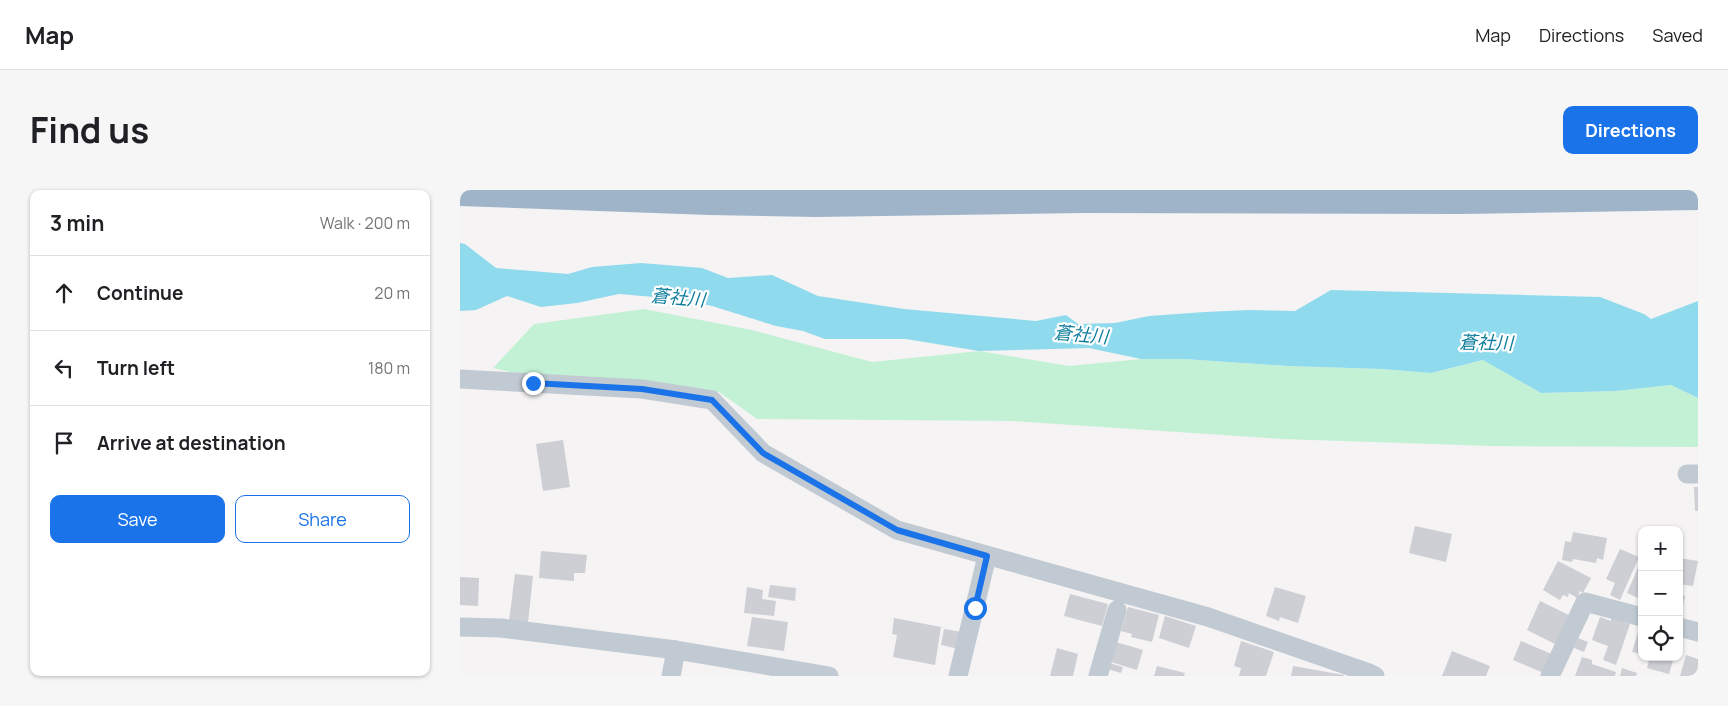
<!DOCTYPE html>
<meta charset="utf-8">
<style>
:root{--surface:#fff;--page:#f6f6f6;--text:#202124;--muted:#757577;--line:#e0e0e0;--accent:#1a73e8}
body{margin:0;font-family:Manrope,"Noto Sans JP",sans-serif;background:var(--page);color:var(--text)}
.controls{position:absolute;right:15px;bottom:15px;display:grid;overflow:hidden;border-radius:10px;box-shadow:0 1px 4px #0004}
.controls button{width:45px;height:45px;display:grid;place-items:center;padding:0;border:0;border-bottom:1px solid var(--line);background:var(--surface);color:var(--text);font:25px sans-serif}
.stop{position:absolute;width:15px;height:15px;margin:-11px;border:4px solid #1a73e8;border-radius:50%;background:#fff}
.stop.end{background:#1a73e8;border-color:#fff;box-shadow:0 1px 5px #0008}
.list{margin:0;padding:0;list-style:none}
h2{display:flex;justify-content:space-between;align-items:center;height:65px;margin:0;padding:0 20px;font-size:21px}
h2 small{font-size:16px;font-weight:400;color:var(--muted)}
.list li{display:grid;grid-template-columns:32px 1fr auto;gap:15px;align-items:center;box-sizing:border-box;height:75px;padding:0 20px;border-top:1px solid var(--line)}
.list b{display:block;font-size:19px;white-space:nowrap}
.list em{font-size:16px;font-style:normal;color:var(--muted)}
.actions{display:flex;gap:10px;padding:15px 20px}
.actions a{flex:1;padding:11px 0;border:1px solid var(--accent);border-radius:10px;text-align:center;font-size:18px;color:var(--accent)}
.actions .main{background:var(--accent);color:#fff}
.icon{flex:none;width:28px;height:28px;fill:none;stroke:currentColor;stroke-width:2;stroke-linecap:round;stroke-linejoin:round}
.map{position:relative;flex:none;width:1238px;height:486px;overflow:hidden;border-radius:10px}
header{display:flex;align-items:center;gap:30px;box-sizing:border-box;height:70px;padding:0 25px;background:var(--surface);border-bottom:1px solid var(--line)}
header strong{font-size:24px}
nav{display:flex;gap:28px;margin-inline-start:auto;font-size:18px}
.intro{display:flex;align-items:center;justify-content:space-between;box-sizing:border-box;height:120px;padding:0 30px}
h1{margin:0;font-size:35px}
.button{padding:12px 22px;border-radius:10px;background:var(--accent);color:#fff;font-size:18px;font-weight:700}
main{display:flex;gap:30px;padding:0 30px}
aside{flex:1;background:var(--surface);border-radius:10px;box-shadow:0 1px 4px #0004}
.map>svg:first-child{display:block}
.green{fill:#c3f1d5}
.water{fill:#90daee}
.building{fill:#cdcfd5}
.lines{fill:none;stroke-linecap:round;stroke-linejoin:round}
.minor{stroke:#c1cad2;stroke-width:19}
.trunk{stroke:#9fb4c9;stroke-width:28}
.route{stroke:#1a73e8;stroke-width:6}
.labels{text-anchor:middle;stroke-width:4.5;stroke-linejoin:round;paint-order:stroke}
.water-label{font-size:18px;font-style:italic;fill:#0c7c9b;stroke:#fff}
</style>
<header>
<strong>Map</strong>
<nav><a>Map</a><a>Directions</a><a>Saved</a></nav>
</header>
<div class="intro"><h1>Find us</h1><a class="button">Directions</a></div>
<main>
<aside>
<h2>3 min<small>Walk · 200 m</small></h2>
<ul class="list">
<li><svg class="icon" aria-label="ahead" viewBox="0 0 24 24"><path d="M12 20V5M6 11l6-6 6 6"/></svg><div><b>Continue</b></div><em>20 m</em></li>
<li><svg class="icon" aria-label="left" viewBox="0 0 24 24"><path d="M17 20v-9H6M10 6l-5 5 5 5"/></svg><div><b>Turn left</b></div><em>180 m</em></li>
<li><svg class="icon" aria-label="arrive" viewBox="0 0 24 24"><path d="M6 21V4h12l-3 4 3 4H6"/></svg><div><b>Arrive at destination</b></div></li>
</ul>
<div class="actions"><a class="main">Save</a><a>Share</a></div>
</aside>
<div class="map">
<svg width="1238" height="486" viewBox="0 0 1238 486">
<rect width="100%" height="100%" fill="#f5f3f3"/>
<polygon class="green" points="184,119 292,140 412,172 519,161 609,176 681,169 724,169 828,176 922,179 971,183 1024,170 1081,203 1156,201 1211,195 1238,208 1238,257 1032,256 822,249 554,231 297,229 259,202 50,182 33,178 74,134"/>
<polygon class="water" points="0,53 5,54 36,78 108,84 132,77 181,73 242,78 268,88 312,85 358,106 444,119 576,131 606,125 618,134 655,133 689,126 745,122 789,120 835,121 871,100 1140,107 1184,124 1191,129 1238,111 1238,208 1211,195 1156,201 1081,203 1023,170 971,183 922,179 828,176 724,169 681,169 629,158 519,161 446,149 365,149 343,141 316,136 252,116 218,109 159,104 117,113 81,117 47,106 16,120 0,121"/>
<g class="building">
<polygon points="103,250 110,297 83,301 76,254"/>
<polygon points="1234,297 1238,297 1238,321 1235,321"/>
<polygon points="955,336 992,344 986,372 949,363"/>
<polygon points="1113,342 1147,348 1143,370 1137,368 1136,373 1113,369 1112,372 1102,370 1105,351 1111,352"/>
<polygon points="1160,359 1179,367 1160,410 1150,405 1155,393 1146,389"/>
<polygon points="81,361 127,365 125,383 114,383 114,391 79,388"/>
<polygon points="1219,368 1238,371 1233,396 1219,394"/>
<polygon points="1182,369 1182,410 1167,403"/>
<polygon points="1098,371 1131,388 1123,403 1120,401 1117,408 1109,403 1108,407 1103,405 1100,410 1083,400"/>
<polygon points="55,384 73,386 68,433 49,431"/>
<polygon points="0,387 19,388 18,416 0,415"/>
<polygon points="310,395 336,398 335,411 308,407"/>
<polygon points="287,397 303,400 302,409 316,411 314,426 284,423"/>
<polygon points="815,397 846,406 838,433 820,427 819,431 806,426"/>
<polygon points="610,404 648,414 642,436 604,426"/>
<polygon points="1219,404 1225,406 1220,428 1219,428"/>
<polygon points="1080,411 1113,427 1099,456 1067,440"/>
<polygon points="668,417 699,425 692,452 671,447 672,444 661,441"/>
<polygon points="705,426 736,436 729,458 699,448"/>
<polygon points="292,427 328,432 324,461 287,456"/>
<polygon points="1140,427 1151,431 1151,428 1170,434 1156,475 1143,470 1148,456 1132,450"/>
<polygon points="434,428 481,437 475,475 433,467 437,445 432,444"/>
<polygon points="484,439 502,442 499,459 481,455"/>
<polygon points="1179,439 1182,440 1182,464 1172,462"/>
<polygon points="1118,448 1128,452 1124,462 1114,458"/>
<polygon points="781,451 814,462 806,486 779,486 781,478 774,476"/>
<polygon points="1061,451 1094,465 1086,484 1053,470"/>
<polygon points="656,452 683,460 677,480 651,472"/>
<polygon points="597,458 618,464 613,486 590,486"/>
<polygon points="992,461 1030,476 1026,486 982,486"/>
<polygon points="1226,465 1238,469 1238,486 1220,486"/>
<polygon points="1122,467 1132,470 1132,474 1156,482 1155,486 1115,486"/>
<polygon points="1190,467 1214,467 1209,484 1187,478"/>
<polygon points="649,473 663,477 661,483 647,479"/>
<polygon points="697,476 725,483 724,486 694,486"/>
<polygon points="833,476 884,485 884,486 831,486"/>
<polygon points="1162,478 1177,483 1176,486 1160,486"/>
</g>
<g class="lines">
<g class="minor">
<polyline points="0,189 182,199 252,210 303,263 437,340 748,427 909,483 915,486"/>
<polyline points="1227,284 1238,284"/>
<polyline points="0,437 41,438 216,460 369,486"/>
<polyline points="1219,437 1238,442"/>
<polyline points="211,486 216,460"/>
<polyline points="498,486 527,366"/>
<polyline points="638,486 657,420"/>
<polyline points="1090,486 1125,412 1182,427"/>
</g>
<polyline class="trunk" points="0,2 250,11 356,13 624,9 1000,10 1238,6"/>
</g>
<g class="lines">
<polyline class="route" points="73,193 182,199 252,210 303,263 437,340 527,366 515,418"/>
</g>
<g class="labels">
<g class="water-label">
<text transform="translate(218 108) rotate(5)" y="6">蒼社川</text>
<text transform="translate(621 145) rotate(5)" y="6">蒼社川</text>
<text transform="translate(1026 153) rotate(1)" y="6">蒼社川</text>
</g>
</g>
</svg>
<div class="controls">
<button>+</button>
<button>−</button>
<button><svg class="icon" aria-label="locate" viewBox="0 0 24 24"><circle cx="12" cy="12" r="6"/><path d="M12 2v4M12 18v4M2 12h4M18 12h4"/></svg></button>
</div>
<div class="stop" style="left:515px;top:418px"></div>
<div class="stop end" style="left:73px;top:193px"></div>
</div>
</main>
